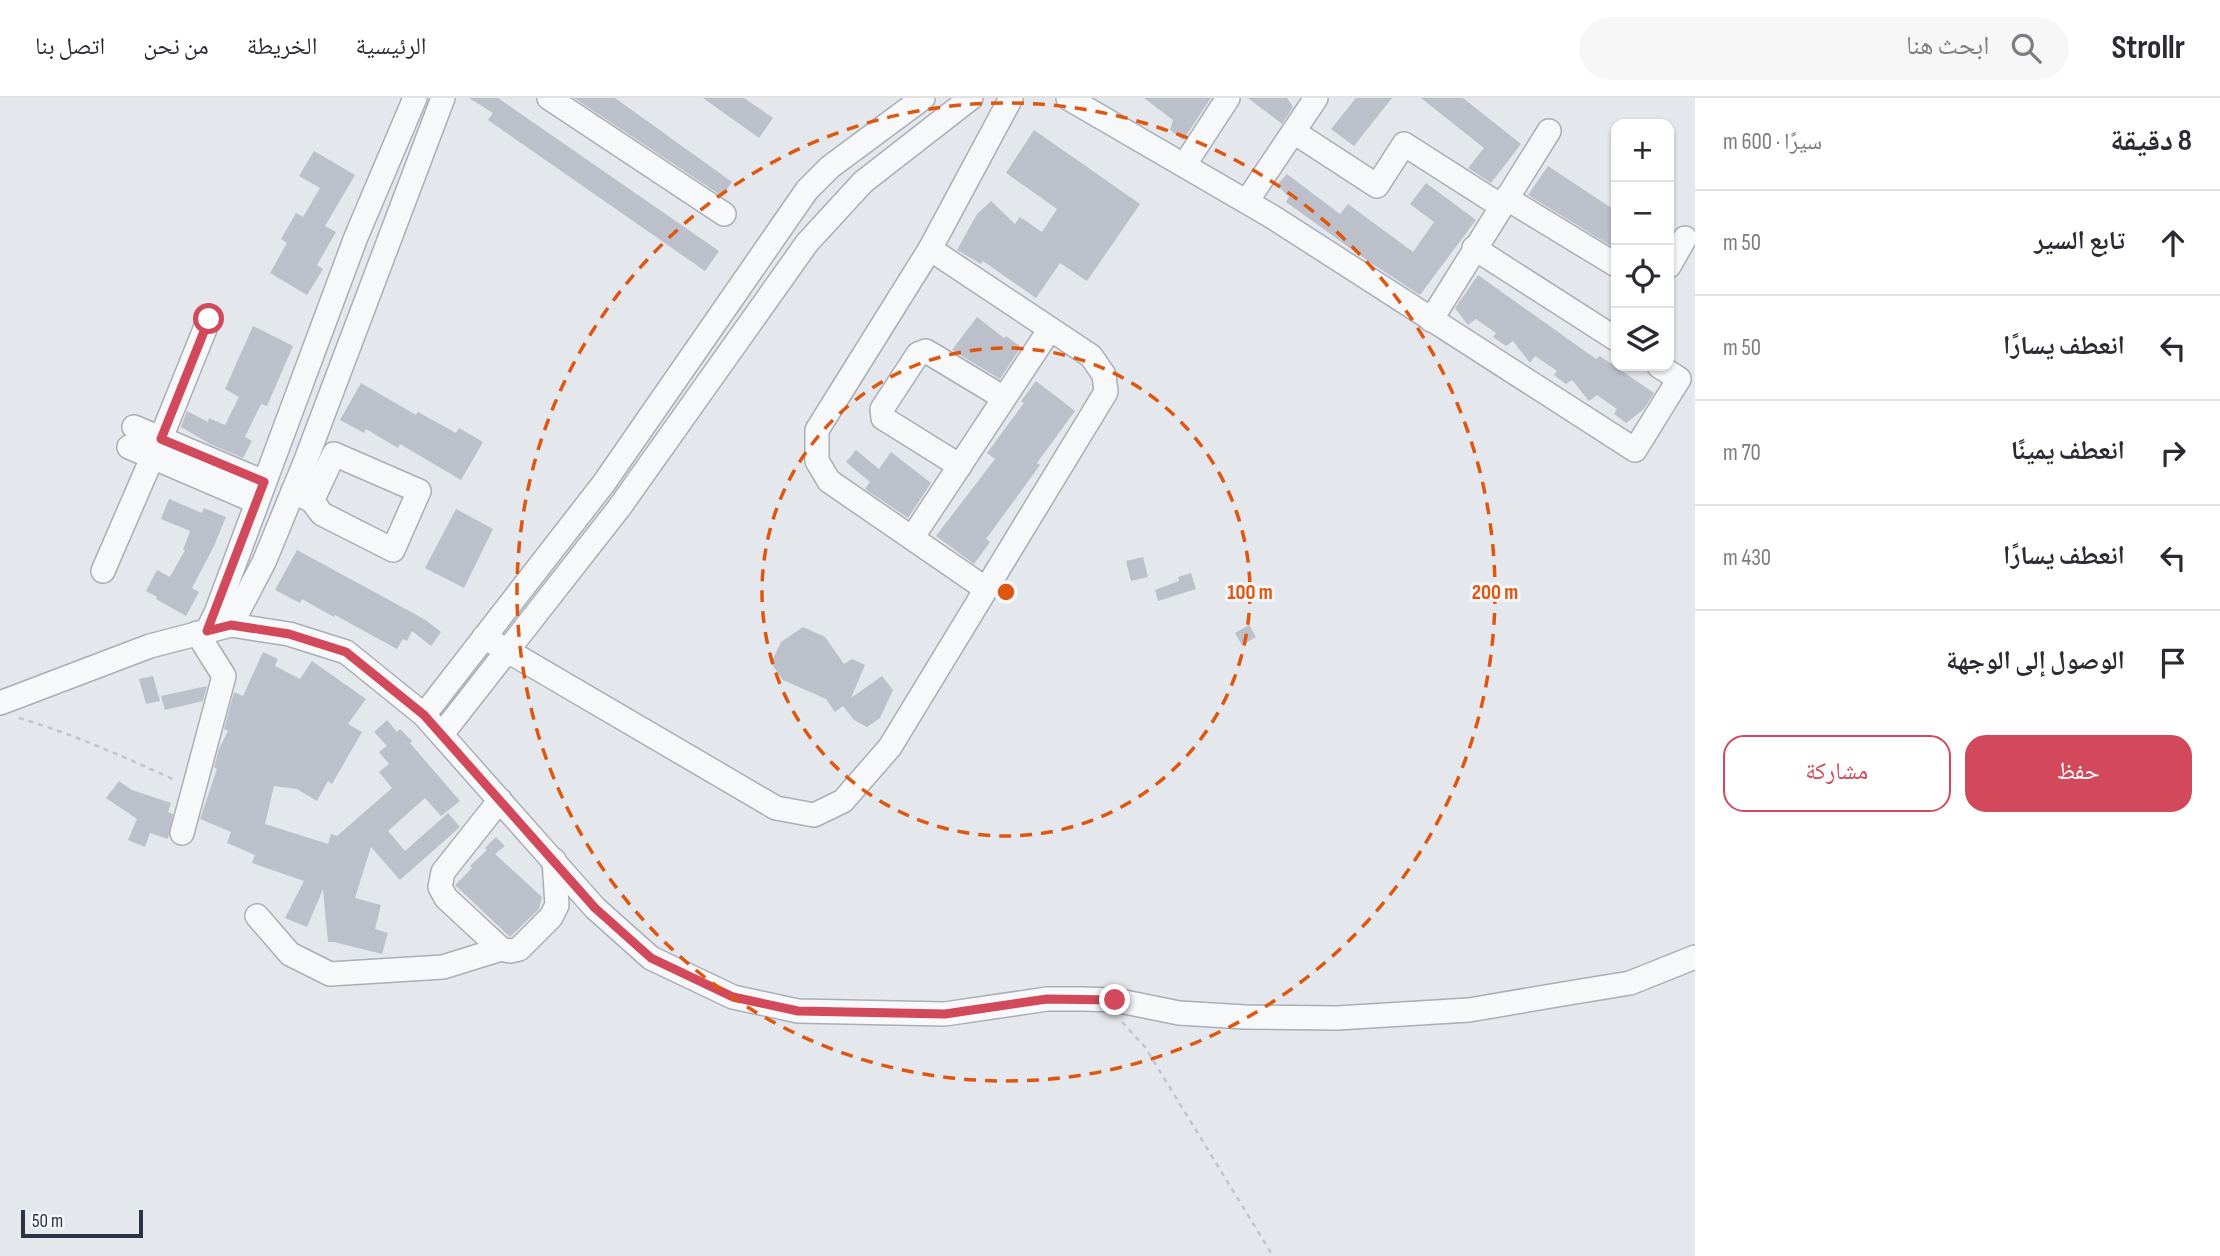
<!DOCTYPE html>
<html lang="ar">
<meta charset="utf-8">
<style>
:root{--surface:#fff;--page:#f7f7f7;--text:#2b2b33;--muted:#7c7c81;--line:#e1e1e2;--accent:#d1495b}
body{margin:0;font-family:"Sofia Sans Condensed","Noto Naskh Arabic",sans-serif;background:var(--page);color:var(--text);direction:rtl}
.controls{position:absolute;right:21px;top:21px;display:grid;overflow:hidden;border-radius:14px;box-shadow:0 2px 5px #0004}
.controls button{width:63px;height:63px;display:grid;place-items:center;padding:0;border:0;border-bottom:2px solid var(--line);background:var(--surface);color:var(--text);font:35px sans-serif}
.scale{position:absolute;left:21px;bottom:18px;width:122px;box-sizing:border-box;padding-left:7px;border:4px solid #2b3445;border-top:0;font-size:19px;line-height:24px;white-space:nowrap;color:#2b3445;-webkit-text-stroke:5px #f4f6f9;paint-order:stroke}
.stop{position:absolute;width:21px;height:21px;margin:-16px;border:5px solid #d1495b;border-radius:50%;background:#fff}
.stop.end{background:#d1495b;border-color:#fff;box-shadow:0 2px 7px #0008}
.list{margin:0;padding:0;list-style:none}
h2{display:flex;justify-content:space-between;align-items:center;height:91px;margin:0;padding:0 28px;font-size:30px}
h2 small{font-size:23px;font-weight:400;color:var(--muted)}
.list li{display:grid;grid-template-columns:46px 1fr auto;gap:21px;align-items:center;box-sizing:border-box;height:105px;padding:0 28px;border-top:2px solid var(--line)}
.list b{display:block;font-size:26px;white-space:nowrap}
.list em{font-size:23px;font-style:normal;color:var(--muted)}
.actions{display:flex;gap:14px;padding:21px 28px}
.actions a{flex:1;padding:16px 0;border:2px solid var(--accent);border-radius:21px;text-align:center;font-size:24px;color:var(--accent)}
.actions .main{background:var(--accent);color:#fff}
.icon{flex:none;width:38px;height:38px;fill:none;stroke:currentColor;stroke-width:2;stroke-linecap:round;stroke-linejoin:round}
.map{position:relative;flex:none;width:1695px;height:1158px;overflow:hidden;direction:ltr}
header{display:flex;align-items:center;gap:42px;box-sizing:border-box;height:98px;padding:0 35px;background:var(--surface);border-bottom:2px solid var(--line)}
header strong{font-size:33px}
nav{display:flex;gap:38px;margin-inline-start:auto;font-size:24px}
.search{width:490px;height:63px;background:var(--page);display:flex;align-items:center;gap:18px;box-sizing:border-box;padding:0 24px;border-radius:38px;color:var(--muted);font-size:26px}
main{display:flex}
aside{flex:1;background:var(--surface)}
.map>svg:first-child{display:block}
.building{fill:#bbc0ca}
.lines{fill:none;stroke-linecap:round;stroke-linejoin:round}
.minor-casing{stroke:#a9aeb7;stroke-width:26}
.path{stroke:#c2c5cb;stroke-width:2.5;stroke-dasharray:5 5;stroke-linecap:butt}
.minor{stroke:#f7f8fa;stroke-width:23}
.route{stroke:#d1495b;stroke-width:9}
.ring{fill:none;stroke:#df570f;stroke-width:3.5;stroke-dasharray:12 9}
.centre{fill:#df570f;stroke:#f4f6f9;stroke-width:3.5}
.ring-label{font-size:21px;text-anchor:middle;font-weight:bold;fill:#df570f;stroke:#f4f6f9;stroke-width:6;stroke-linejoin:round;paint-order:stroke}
</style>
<header>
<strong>Strollr</strong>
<div class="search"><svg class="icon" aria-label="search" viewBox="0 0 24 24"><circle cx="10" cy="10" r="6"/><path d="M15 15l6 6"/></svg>ابحث هنا</div>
<nav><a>الرئيسية</a><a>الخريطة</a><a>من نحن</a><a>اتصل بنا</a></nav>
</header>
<main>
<aside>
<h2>8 دقيقة<small>سيرًا · 600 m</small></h2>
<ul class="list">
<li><svg class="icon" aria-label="ahead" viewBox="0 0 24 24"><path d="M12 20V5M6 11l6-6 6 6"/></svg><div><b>تابع السير</b></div><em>50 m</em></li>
<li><svg class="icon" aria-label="left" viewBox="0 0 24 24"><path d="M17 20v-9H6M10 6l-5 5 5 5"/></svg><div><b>انعطف يسارًا</b></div><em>50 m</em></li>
<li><svg class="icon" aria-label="right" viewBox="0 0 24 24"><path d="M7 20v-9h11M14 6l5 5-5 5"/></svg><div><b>انعطف يمينًا</b></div><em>70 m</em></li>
<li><svg class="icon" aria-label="left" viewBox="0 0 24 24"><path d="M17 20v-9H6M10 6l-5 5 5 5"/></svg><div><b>انعطف يسارًا</b></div><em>430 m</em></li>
<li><svg class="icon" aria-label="arrive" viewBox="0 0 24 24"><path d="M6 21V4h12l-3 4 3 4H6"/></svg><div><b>الوصول إلى الوجهة</b></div></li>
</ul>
<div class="actions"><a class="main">حفظ</a><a>مشاركة</a></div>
</aside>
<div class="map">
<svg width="1695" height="1158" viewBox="0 0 1695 1158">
<rect width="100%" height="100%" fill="#e4e7ec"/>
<g class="building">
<polygon points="469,0 498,0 719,153 705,173 488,22 493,15"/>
<polygon points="574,0 615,0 732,84 722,98"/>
<polygon points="703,0 744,0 773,20 759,40"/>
<polygon points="1144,0 1211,0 1183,42 1170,32 1173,22"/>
<polygon points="1248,0 1287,0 1293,9 1282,26"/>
<polygon points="1356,0 1392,0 1354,48 1331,31"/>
<polygon points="1421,0 1463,0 1521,46 1491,85 1468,70 1484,50"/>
<polygon points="1034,32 1140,106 1087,183 1060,165 1036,200 983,163 981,166 957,152 977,116 991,103 1015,126 1020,119 1042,134 1057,111 1006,75"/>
<polygon points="314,53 355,77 325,128 336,134 317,167 323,171 307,197 270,175 287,145 281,141 296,115 303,119 320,90 299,78"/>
<polygon points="1548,68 1616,113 1616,151 1528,97"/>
<polygon points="1287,76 1340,116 1348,106 1413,154 1434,124 1410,106 1426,85 1476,122 1420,197 1368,163 1286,104 1289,99 1277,87"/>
<polygon points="1478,177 1596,261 1600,258 1654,295 1644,311 1626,325 1614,316 1617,311 1597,297 1589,303 1572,282 1566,286 1554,277 1557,273 1535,258 1530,265 1513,243 1506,248 1493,239 1496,235 1476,221 1468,227 1455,210"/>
<polygon points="977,219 1004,240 1006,238 1021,249 1000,281 952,252"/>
<polygon points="253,228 293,248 267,308 261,306 245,339 252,343 243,360 210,346 181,329 187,313 208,324 209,320 225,327 239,299 225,291"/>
<polygon points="1036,283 1075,313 1037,365 1040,367 986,441 990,444 974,466 936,438 995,361 987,355 1024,305 1021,303"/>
<polygon points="361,285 416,317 418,314 456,335 459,330 483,344 461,382 400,346 398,350 366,331 364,335 340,322"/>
<polygon points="856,352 879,371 891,354 931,385 908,420 865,391 870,384 846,364"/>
<polygon points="169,401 202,415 204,410 226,419 214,448 192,490 199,494 186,518 156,501 157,499 146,493 157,472 170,479 185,452 183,452 190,433 161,421"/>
<polygon points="456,411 493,431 464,490 425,470"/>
<polygon points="297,452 424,521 441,534 431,548 412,533 407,543 403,541 397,551 335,517 334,519 302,501 300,505 275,492"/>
<polygon points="1143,459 1148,479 1131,483 1126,463"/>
<polygon points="1191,475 1196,491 1158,503 1155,492 1179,483 1178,479"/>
<polygon points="1249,527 1256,539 1242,547 1235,535"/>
<polygon points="803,529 825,539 844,566 852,561 865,567 851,600 882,578 893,592 880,620 867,629 854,622 843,608 835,614 826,601 783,582 771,565 781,544"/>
<polygon points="263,554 278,561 275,568 300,581 312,563 366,601 348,626 362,634 332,686 328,683 317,703 297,691 274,688 265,726 328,746 331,736 337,738 392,690 379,674 389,666 379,654 387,648 374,634 387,622 397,634 400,631 412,643 410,645 460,703 441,718 425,700 388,733 405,753 448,715 460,729 400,782 371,749 355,800 381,807 375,831 388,835 382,856 334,844 328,844 323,791 307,829 285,820 304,783 252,765 255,757 227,745 231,734 200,721 217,671 214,669 219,651 228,633 224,631 234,594 243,598"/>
<polygon points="153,578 160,603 146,606 139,581"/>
<polygon points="207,588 203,603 165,612 161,598"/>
<polygon points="119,683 132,692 171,705 168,714 173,716 168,741 150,735 145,749 128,742 137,721 106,700"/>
<polygon points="496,739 505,748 495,756 542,799 539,811 510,839 455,787 472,770 470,768 487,752 485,750"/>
</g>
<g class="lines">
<defs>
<g id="minor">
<polyline points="549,0 724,116"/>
<polyline points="1068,0 1271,118 1635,352 1679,281 1659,268"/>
<polyline points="1294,34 1377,88 1404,46 1501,108"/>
<polyline points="1185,66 1228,0"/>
<polyline points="1506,100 1616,167"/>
<polyline points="1247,103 1316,0"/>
<polyline points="1474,150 1616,241"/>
<polyline points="1669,168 1685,140"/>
<polyline points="1431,222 1549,33"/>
<polyline points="134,329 264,384"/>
<polyline points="161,340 209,221"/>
<polyline points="129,349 257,404"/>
<polyline points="960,368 883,320 882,311 918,256 926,253 1004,300"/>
<polyline points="293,393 312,403 322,416 393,452 419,393 334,356 312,403"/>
<polyline points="912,440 1050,231"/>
<polyline points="103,473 152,360"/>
<polyline points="986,491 829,383 817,363 817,332 930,151 1011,0"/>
<polyline points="231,527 264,464 304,367 443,0"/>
<polyline points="207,533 216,515 356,139 415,0"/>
<polyline points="484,539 776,710 814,717 843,703 890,649 1106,294 1104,277 1091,258 930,151"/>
<polyline points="0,605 150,548 231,527 289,536 346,554 424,617 595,810 651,860 733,899 798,913 945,916 1047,901 1082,901 1115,902 1179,915 1245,919 1337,920 1469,912 1563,896 1630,885 1695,859"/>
<polyline points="424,617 604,385 807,92 830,69 923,0"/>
<polyline points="442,636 619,410 807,145 863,84 971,0"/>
<polyline points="500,702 443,774 440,789 446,800 501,851 510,853 519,851 551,819 557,807 554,762"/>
<polyline points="182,735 224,578 197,535"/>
<polyline points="257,818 290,856 330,876 443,869 501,851"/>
</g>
</defs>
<use href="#minor" class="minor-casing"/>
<g class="path">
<path d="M19,620C73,636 124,659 175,682"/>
<polyline points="1122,924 1145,949 1273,1158"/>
</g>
<use href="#minor" class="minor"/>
</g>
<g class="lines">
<polyline class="route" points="209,221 161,341 264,384 207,533 231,527 289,536 346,554 424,617 595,810 651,860 733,899 798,913 945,916 1047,901 1115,902"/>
</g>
<g class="ring">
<circle cx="1006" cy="494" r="244"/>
<circle cx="1006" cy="494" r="489"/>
</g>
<circle cx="1006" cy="494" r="10" class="centre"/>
<g class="ring-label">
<text x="1250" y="501">100 m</text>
<text x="1495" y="501">200 m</text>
</g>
</svg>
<div class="controls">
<button>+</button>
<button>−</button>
<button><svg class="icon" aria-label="locate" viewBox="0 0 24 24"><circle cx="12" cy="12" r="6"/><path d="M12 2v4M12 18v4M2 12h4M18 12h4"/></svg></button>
<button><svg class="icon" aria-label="layers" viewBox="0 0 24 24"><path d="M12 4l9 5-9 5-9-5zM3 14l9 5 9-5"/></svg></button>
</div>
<div class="scale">50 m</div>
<div class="stop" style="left:209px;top:221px"></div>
<div class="stop end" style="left:1115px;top:902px"></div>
</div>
</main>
